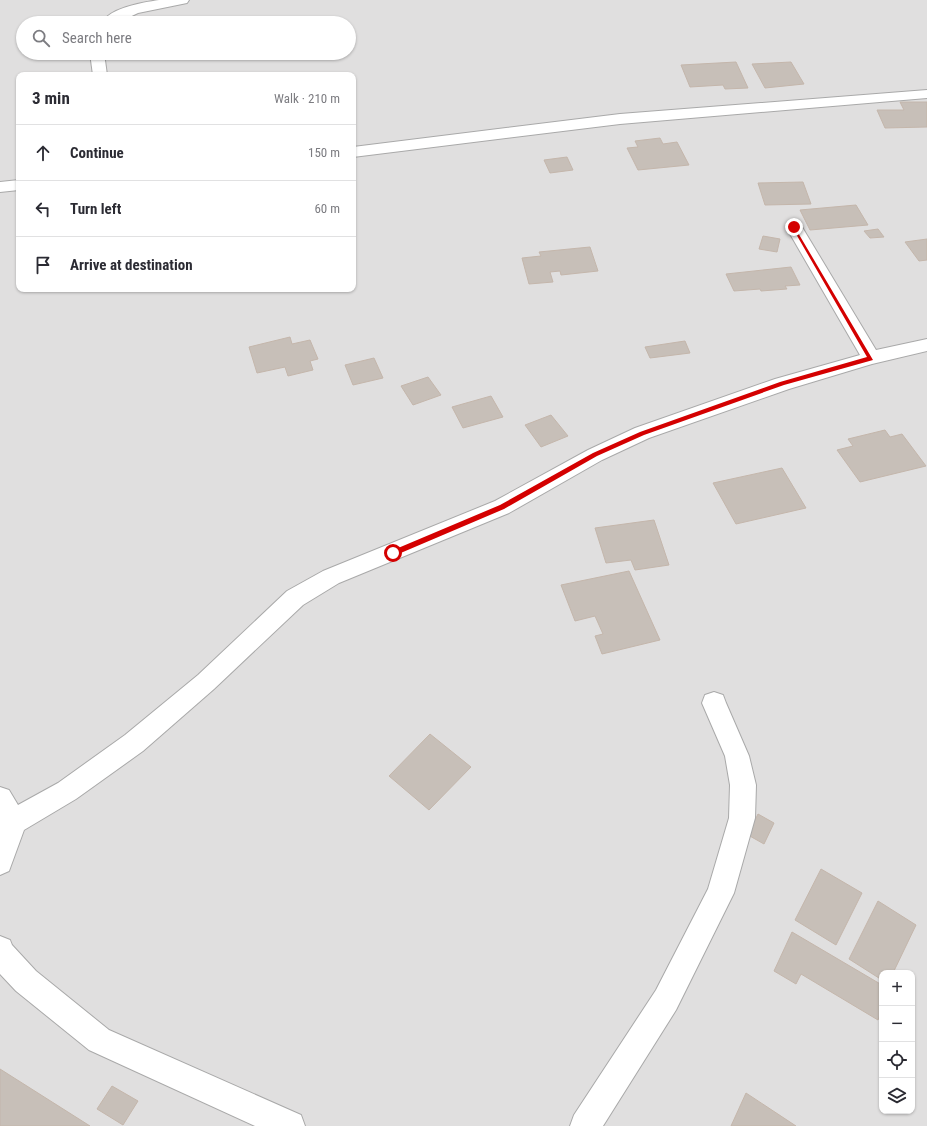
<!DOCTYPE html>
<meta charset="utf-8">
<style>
:root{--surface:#fff;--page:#f2f2f3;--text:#2b2b33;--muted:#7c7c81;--line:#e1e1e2}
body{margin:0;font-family:"Roboto Condensed",sans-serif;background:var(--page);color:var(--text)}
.controls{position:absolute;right:12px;bottom:12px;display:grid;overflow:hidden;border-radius:8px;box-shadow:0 1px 3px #0004}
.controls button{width:36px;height:36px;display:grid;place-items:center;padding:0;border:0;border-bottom:1px solid var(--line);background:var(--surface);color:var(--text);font:20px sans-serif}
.stop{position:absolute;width:12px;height:12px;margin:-9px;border:3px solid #d40000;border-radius:50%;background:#fff}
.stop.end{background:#d40000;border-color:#fff;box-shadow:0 1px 4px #0008}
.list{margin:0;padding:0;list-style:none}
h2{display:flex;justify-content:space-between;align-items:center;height:52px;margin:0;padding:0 16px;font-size:17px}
h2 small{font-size:13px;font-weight:400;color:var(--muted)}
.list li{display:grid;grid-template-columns:26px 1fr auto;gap:12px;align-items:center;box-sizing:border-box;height:56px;padding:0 16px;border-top:1px solid var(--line)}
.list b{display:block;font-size:15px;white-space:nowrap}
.list em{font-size:13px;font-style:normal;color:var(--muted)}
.icon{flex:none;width:22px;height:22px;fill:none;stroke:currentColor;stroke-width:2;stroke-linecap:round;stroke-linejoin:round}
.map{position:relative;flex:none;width:927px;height:1126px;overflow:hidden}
.search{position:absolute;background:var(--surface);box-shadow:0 1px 3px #0004;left:16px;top:16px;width:340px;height:44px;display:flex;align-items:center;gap:10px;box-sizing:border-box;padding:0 14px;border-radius:22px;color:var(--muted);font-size:15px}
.panel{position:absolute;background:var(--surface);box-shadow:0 1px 3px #0004;left:16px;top:72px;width:340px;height:220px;border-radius:8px}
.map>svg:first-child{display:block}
.residential{fill:#e0dfdf;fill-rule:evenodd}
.building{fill:#c7bfb8;stroke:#c4b6ab}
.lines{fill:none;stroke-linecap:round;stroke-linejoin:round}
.street-casing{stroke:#a9a9a9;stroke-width:2}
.street{fill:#fff;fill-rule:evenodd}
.route{fill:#d40000}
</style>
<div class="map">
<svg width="927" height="1126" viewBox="0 0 927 1126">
<rect width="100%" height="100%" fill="#f2efe9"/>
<path class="residential" d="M0,0H927V1126H0ZM23,23H349V53H23ZM19,75H353V289H19ZM882,973H912V1111H882Z"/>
<g class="building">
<polygon points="736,62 748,88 725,89 723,85 690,87 681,65"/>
<polygon points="791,62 804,84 765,88 752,64"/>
<polygon points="900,102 927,102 927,127 885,128 877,110 904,110"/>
<polygon points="660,138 663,144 677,142 689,165 638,170 627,148 638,147 635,141"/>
<polygon points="567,157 573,170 550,173 544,160"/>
<polygon points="803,182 811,204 765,205 758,183"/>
<polygon points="856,205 868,225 810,230 800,210"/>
<polygon points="878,229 884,237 870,238 864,231"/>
<polygon points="763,236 780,239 777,252 759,249"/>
<polygon points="927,239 927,260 919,261 905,242"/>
<polygon points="590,247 598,271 561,275 560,271 550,272 553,282 529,284 522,258 541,256 539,252"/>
<polygon points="791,267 800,285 785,286 787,289 761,291 760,289 734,291 726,274"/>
<polygon points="290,337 292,344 310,340 318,359 310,361 313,370 288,376 285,367 257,373 249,347"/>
<polygon points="685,341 690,353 650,358 645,347"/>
<polygon points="374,358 383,378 353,385 345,365"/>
<polygon points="428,377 441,395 413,405 401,386"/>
<polygon points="491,396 503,417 463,428 452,407"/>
<polygon points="551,415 568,436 541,447 525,425"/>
<polygon points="885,430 890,437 902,434 926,466 860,482 837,450 853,446 848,439"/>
<polygon points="782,468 806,508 736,524 713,483"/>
<polygon points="654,520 669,565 635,570 631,560 606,563 595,528"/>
<polygon points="629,571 660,640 602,654 595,636 603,634 595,616 575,621 561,585"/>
<polygon points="430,734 471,767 429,810 389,776"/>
<polygon points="758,814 774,823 764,844 748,835"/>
<polygon points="821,869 862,893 836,945 795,920"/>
<polygon points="878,901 916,925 893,973 882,973 882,980 849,959"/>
<polygon points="792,932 882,985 882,1010 878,1020 801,974 796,984 774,971"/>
<polygon points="0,1069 90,1126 0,1126"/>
<polygon points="112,1086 138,1101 123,1125 97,1109"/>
<polygon points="746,1093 796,1126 731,1126"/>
</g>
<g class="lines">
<defs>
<g id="street">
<path d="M159,0H189L187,3L138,13L117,23H101C112,7 141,3 159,0Z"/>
<polygon points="90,53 104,53 107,75 93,75"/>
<polygon points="927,90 927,98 620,124 353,157 353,147 620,114"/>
<polygon points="19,180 19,190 0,192 0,182"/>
<polygon points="794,222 800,223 802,227 876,350 927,339 927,351 872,364 789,389 649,438 602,460 509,513 339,583 303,605 214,689 143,751 76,799 24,830 9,871 0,875 0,787 9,790 18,805 58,783 125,735 198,675 287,591 323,571 495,501 588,450 635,428 775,379 860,355 786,227 788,223"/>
<polygon points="714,692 723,695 726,703 749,756 756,785 755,818 734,893 676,1010 603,1126 570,1126 574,1115 656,990 708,889 729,818 730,785 725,756 702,703 705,695"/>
<polygon points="0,936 10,940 12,945 36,971 109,1030 301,1115 305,1126 255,1126 89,1050 16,991 0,974"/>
</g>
</defs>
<use href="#street" class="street-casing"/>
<use href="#street" class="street"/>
</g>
<polygon class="route" points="794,226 873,360 784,385 644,435 597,456 504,509 396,555 391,555 391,551 500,505 593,453 640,432 780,382 867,357 792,227"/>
</svg>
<div class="controls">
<button>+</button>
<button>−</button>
<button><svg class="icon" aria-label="locate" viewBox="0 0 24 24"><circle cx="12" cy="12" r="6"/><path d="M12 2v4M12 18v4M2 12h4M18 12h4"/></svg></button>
<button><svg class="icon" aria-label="layers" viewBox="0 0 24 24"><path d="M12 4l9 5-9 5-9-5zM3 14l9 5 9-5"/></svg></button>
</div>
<div class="stop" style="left:393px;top:553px"></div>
<div class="stop end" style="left:794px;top:227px"></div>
<div class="search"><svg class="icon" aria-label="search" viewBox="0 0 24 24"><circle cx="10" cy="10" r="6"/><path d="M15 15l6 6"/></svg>Search here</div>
<section class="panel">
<h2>3 min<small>Walk · 210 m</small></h2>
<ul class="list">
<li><svg class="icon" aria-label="ahead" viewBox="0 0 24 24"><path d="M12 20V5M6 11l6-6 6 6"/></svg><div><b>Continue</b></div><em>150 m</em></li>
<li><svg class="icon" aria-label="left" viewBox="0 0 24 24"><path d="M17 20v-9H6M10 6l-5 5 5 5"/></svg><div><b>Turn left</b></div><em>60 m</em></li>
<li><svg class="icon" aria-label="arrive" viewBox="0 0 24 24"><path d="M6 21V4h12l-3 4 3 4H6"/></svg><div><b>Arrive at destination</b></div></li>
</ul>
</section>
</div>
